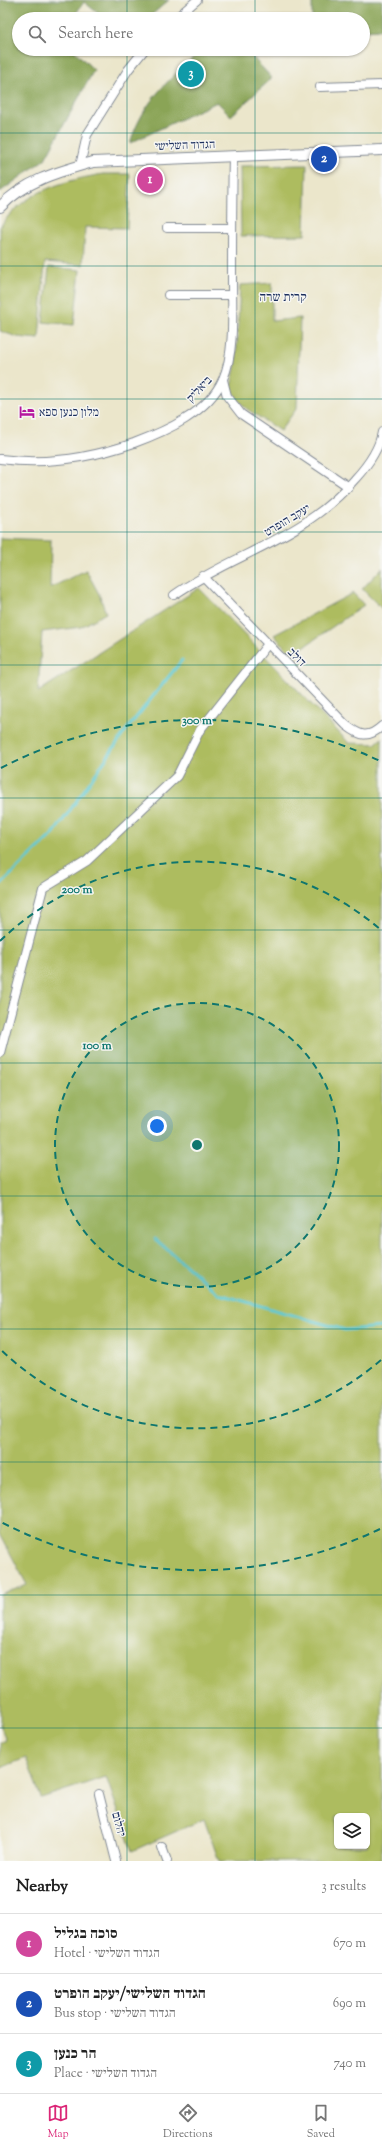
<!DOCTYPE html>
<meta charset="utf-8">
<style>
:root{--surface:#fff;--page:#f6f6f6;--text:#222;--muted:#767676;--line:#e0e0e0;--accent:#db2777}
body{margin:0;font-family:"Sorts Mill Goudy","Frank Ruhl Libre",serif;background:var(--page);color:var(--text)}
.controls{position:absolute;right:12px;bottom:12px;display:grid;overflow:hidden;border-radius:6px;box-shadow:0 1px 3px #0004}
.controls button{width:36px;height:36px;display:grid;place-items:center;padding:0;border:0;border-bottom:1px solid var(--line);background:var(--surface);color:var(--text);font:20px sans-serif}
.you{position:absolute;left:157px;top:1126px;width:14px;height:14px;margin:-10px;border:3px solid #fff;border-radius:50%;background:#1a73e8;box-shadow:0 0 0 6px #1a73e833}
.badge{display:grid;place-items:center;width:26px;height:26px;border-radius:50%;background:var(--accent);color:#fff;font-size:13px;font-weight:700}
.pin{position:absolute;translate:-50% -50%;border:2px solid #fff;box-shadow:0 1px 4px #0006}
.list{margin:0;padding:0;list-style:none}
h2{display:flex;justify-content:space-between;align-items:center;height:52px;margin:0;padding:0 16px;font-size:17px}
h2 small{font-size:13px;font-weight:400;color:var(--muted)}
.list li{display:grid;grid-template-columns:26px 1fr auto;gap:12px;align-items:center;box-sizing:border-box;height:60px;padding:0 16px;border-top:1px solid var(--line)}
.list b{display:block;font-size:15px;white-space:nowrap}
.list p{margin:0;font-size:13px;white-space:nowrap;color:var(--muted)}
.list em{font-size:13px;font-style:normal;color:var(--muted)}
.icon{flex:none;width:22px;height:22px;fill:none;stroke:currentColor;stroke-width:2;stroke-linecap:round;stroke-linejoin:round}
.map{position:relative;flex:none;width:382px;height:1861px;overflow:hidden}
.search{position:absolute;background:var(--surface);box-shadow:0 1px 3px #0004;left:12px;right:12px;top:12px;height:44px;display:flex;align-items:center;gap:10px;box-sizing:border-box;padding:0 14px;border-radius:22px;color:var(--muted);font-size:15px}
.sheet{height:232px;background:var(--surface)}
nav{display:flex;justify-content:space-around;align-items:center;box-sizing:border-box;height:56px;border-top:1px solid var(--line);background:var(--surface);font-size:11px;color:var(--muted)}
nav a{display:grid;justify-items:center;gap:2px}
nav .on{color:var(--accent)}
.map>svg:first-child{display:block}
.green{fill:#adbc5f;stroke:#64765e;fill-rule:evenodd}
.forest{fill:#8aa456;stroke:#526a5a}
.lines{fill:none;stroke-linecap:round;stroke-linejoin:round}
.stream{stroke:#5ecad4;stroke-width:3}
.minor-casing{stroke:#838a94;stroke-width:10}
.tertiary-casing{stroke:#838a94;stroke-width:12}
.minor{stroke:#fff;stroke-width:8}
.tertiary{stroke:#fff;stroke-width:10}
.grid{fill:none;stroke:#0f766e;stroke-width:1;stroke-opacity:0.55}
.ring{fill:none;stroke:#0f766e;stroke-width:2;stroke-dasharray:7 5}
.labels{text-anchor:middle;stroke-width:3;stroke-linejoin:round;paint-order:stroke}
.street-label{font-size:12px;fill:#1b2f5e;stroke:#f6f6f2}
.poi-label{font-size:12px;fill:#1b2f5e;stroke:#f6f6f2;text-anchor:start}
.neighbourhood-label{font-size:13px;fill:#1b2f5e;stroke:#f6f6f2}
.centre{fill:#0f766e;stroke:#f6f6f2;stroke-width:2}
.ring-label{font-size:12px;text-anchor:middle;font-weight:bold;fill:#0f766e;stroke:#f6f6f2;stroke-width:3;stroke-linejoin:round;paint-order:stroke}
</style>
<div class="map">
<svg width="382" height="1861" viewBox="0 0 382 1861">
<rect width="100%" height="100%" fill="#f6f6f2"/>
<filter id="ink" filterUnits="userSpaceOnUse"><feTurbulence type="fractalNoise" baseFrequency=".025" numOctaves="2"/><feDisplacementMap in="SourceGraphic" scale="8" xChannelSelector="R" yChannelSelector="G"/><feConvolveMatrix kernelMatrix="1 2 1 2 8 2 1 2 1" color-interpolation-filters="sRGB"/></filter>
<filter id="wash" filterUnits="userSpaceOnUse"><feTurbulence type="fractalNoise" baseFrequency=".012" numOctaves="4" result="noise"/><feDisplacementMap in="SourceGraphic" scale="16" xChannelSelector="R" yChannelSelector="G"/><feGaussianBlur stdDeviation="0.9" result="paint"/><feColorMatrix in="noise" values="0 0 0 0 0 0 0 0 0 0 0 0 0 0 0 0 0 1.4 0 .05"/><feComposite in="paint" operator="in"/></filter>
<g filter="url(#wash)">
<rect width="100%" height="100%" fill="#ebe6cb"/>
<g class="green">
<polygon points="307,165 305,235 241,236 240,166"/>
<path d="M103,174H130L127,228L85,227L83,265L45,262L39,339L17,337L0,331V227C24,191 63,181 103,174Z"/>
<polygon points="49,267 80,270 74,325 43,322"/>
<polygon points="272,283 272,321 300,318 297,408 280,431 247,409 237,399 231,387 236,363 240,285"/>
<path d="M0,538L51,540L50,588L86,570L99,594L106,613L81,627L42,632L38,692L199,588L349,743L375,744L382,738V1861H219L204,1819L132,1851L106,1777L41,1798L26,1758L0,1768V1743L6,1740L0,1725V1595L27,1585L0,1534ZM337,1816H367V1846H337Z"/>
<polygon points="382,568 382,609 362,589"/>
<polygon points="353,593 364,605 292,655 274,635"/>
</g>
<g class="forest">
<polygon points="0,0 169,0 147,19 105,19 84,2 72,19 19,19 19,49 73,49 94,70 45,159 0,192"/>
<polygon points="312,0 382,0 382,29 363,30 363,19 312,19"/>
<path d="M203,49H245L272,78L231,116L217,102L130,143C144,99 170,79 203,49Z"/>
</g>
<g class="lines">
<g class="stream">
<polyline points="0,885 54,833 127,729 182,660"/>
<polyline points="155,1239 219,1294 345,1330 382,1327"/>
</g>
</g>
</g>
<g filter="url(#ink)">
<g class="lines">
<defs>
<g id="minor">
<polyline points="175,19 197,0"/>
<polyline points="320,87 382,85"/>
<polyline points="80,166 87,135 128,70 145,49"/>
<polyline points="167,228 232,228"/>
<polyline points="168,295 232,295"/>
<polyline points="223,380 227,396 241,414 349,487"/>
<path d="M0,459C45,465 91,458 134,443C166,431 208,413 223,379C235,352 232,310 232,280C232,239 232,197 233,156"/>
<path d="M203,576L346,725C360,736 368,739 382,726"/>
<path d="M174,595C236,552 304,539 355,479C367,466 379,450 382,432"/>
<polyline points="0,1053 43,888 87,861 177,776 200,730 268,644"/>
<polyline points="99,1794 116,1861"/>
<polyline points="162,1847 167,1861"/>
</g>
<path id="tertiary" d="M0,207C26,180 58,172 93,162L382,150"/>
</defs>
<use href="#minor" class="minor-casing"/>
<use href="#tertiary" class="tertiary-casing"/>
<use href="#minor" class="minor"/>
<use href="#tertiary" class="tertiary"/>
</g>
</g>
<path class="grid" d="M127,0V19M255,0V19M127,49V1861M255,49V1861M0,133H382M0,266H382M0,399H382M0,532H382M0,665H382M0,798H382M0,930H382M0,1063H382M0,1196H382M0,1329H382M0,1462H382M0,1595H382M0,1728H382"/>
<circle cx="197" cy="1145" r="142" fill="#0f766e" fill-opacity=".12"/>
<g class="ring">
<circle cx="197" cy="1145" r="142"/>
<path d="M381 1360A283 283 0 0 1 0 1349M0 941A283 283 0 0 1 381 930"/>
<path d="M380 1529A425 425 0 0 1 1 1522M1 768A425 425 0 0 1 380 761"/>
</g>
<defs>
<symbol id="hotel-bare" viewBox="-9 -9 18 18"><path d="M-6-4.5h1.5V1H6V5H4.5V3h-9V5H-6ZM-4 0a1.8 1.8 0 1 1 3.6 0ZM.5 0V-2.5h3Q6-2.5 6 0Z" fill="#b5179e" stroke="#f6f6f2" stroke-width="2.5" paint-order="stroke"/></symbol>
</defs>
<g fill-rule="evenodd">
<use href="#hotel-bare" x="16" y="401" width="22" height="22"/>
</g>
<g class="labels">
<g class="street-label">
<text transform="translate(185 145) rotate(-2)" y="4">הגדוד השלישי</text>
<text transform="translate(199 389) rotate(-47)" y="4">ביאליק</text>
<text transform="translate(287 520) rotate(-31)" y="4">יעקב הופרט</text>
<text transform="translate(297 657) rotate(46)" y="4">דולב</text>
<text transform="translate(119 1824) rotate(75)" y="4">יהלום</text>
</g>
<g class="poi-label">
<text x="39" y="416">מלון כנען ספא</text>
</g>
<g class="neighbourhood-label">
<text x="283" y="301">קרית שרה</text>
</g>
</g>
<circle cx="197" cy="1145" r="6" class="centre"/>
<g class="ring-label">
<text x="197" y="724">300 m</text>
<text x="77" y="893">200 m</text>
<text x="97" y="1049">100 m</text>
</g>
</svg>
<div class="controls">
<button><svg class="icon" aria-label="layers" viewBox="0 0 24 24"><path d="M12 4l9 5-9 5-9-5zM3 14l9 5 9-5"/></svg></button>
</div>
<div class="you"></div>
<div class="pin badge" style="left:150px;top:180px;background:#d1479c">1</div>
<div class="pin badge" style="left:324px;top:159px;background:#1a4fb4">2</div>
<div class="pin badge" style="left:191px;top:74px;background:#0f9aa8">3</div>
<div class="search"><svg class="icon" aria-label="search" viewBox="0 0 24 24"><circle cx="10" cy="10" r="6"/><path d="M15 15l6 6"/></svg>Search here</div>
</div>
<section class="sheet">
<h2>Nearby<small>3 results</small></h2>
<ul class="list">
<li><span class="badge" style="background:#d1479c">1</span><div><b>סוכה בגליל</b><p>Hotel · הגדוד השלישי</p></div><em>670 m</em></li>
<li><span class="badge" style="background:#1a4fb4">2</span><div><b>הגדוד השלישי/יעקב הופרט</b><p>Bus stop · הגדוד השלישי</p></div><em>690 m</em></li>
<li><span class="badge" style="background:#0f9aa8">3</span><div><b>הר כנען</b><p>Place · הגדוד השלישי</p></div><em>740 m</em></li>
</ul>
</section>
<nav>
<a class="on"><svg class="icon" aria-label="map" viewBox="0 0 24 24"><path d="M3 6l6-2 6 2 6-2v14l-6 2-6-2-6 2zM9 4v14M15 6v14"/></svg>Map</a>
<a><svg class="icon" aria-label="directions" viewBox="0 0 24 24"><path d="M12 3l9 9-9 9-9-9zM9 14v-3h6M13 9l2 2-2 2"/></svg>Directions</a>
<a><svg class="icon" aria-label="saved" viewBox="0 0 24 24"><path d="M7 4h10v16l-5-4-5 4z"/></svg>Saved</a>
</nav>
